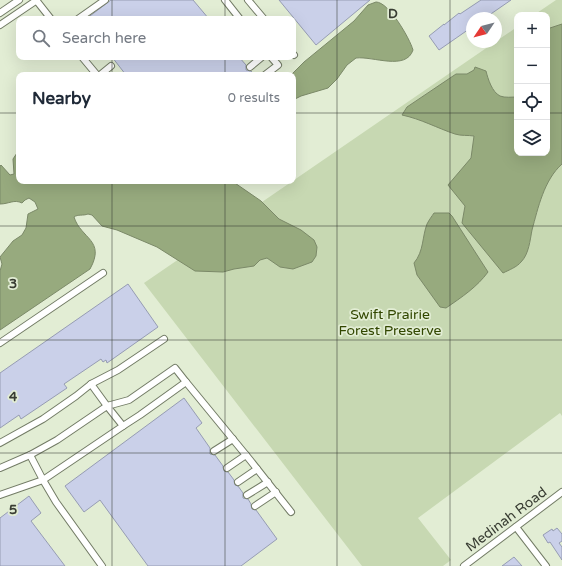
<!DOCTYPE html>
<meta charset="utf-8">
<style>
:root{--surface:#fff;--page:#f2f2f3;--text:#1f2937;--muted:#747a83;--line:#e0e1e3}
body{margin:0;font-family:"Varela Round",sans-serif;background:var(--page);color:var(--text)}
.controls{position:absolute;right:12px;top:12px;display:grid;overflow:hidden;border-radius:8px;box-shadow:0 4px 16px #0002}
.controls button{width:36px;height:36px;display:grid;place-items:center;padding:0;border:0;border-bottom:1px solid var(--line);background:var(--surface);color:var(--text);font:20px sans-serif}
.compass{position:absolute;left:466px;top:12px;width:36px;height:36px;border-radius:50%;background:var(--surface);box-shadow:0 4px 16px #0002;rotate:235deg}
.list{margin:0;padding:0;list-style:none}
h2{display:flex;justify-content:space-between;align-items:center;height:52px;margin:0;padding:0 16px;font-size:17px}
h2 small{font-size:13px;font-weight:400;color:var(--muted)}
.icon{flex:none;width:22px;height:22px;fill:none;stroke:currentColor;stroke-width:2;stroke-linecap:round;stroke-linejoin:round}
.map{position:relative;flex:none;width:562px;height:566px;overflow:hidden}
.search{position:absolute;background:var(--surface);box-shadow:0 4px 16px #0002;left:16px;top:16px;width:280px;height:44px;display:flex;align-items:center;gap:10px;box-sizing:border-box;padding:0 14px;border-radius:8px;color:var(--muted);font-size:15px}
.panel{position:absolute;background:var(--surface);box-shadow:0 4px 16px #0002;left:16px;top:72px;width:280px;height:112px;border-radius:8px}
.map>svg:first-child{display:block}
.green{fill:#c7d8b2}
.water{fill:#97aa7e;stroke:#7b8968}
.building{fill:#cad0e9;stroke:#969cb3}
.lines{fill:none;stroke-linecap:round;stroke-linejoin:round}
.minor-casing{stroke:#737c66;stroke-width:8}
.minor{stroke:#fff;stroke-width:6}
.grid{fill:none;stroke:#393d33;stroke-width:1;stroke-opacity:0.55}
.labels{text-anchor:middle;stroke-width:3.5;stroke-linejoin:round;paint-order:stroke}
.park-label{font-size:14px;fill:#324700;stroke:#e2edd4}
.street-label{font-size:14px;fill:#393d33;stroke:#e2edd4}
.grid-label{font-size:13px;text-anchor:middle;font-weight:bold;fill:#393d33;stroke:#e2edd4;stroke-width:3.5;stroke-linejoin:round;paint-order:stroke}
</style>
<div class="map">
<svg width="562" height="566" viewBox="0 0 562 566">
<rect width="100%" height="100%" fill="#e2edd4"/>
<polygon class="green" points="556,0 562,0 562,416 560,413 418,518 451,560 443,566 362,566 144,283 517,27 517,153 547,153 547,15 534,15"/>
<g class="water">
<path d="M376,2C389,2 410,39 413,50C406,71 373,56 356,58L347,65L337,79L328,88L301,96L293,100V75H291L304,62L354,21L368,5Z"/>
<path d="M562,24V164C544,180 538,208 532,230C530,240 529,254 521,262C517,267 509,270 503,273L462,223L465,206L448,185L471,158L474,136C468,135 461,136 455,134C437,128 421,119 402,115L407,107L456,74H467L474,70L475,67L486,71C488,79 492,92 500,96C505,98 512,97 517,97V153H547V29Z"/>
<path d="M19,152V181H232L261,201L279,219L301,230L314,240L317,247L316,256L312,262L293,269L280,267L267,258L260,260L254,266L234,269L223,272L195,271L157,247L117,230L102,226L92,215L88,214C83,216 78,214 74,217C81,239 106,240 90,269L0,330V271L2,264L0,257L13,241L22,235L26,228L28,214L38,209L35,202L29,198L25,200L22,203C14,199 9,204 0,204V166L1,165L10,175L14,174L13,159L17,153Z"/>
<path d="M434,213H449L452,216L488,272C477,287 462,297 446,308L440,307L417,275L414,263C424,251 422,237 427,224C429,220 432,216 434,213Z"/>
</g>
<g class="building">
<polygon points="111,0 193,0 209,19 86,19"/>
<polygon points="279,0 370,0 316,45"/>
<polygon points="481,0 511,0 485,18 472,18 472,27 439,50 429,36 444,24 444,25 459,13 460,14"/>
<polygon points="112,57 239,57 246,65 246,70 251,71 254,75 126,75"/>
<polygon points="128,284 158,327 107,363 106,360 103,362 101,359 64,384 67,388 21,419 19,415 0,428 0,373"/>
<polygon points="184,398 202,423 196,428 210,448 210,454 215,455 223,466 224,471 228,472 234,480 235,485 238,486 243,493 243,498 248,499 251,504 252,509 256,510 277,539 241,566 148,566 100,500 84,512 65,486"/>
<polygon points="29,496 41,513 31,521 65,566 0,566 0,518"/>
<polygon points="557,528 562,534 562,541 559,543 562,547 562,560 550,542 548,543 543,535 552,529 553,531"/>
<polygon points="514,557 522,566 502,566"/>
</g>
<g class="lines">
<defs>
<g id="minor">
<polyline points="36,0 51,19"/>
<polyline points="225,0 240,19"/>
<polyline points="248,0 264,19"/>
<polyline points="0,13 19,0"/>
<polyline points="78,19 105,0"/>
<polyline points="0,25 37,0"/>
<polyline points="293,54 294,55"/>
<polyline points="82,57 97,75"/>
<polyline points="250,67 262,57"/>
<polyline points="100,75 111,66"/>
<polyline points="265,75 278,65 271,57"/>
<polyline points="0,343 103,273"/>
<polyline points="186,382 250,460 291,512"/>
<polyline points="91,384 107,406 123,426 43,480 56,502 102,566"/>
<polyline points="0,443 43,419 76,396 91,384 118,370 164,339"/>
<polyline points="214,451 233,439"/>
<polyline points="0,468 30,455 57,440 107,406 129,400 175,368 186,382 140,415 123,426"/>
<polyline points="227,468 246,455"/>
<polyline points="238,482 257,469"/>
<polyline points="0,495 43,480 30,455"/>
<polyline points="247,495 268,482"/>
<polyline points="255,506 276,492"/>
<polyline points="516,527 546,566"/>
<polyline points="464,566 562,492"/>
</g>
</defs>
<use href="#minor" class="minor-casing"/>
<use href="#minor" class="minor"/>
</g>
<path class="grid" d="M112,0V19M225,0V19M337,0V566M450,0V566M112,57V75M225,57V75M0,113H19M293,113H517M547,113H562M112,181V566M225,181V566M0,226H562M0,340H562M0,453H562"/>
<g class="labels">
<g class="park-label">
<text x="390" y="319">Swift Prairie<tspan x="390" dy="16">Forest Preserve</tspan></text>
</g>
<g class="street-label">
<text transform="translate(506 519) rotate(-37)" y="5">Medinah Road</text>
</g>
</g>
<g class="grid-label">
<text x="393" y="18">D</text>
<text x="13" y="288">3</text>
<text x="13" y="401">4</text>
<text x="13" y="514">5</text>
</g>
</svg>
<div class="controls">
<button>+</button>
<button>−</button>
<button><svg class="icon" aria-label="locate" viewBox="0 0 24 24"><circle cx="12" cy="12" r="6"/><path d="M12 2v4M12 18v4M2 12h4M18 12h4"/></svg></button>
<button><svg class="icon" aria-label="layers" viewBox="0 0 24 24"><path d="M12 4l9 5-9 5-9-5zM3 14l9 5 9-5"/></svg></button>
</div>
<svg class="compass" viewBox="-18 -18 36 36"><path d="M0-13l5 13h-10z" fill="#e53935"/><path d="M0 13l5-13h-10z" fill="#747a83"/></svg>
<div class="search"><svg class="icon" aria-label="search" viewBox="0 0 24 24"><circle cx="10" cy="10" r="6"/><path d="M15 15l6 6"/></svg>Search here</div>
<section class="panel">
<h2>Nearby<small>0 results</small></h2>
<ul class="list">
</ul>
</section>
</div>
